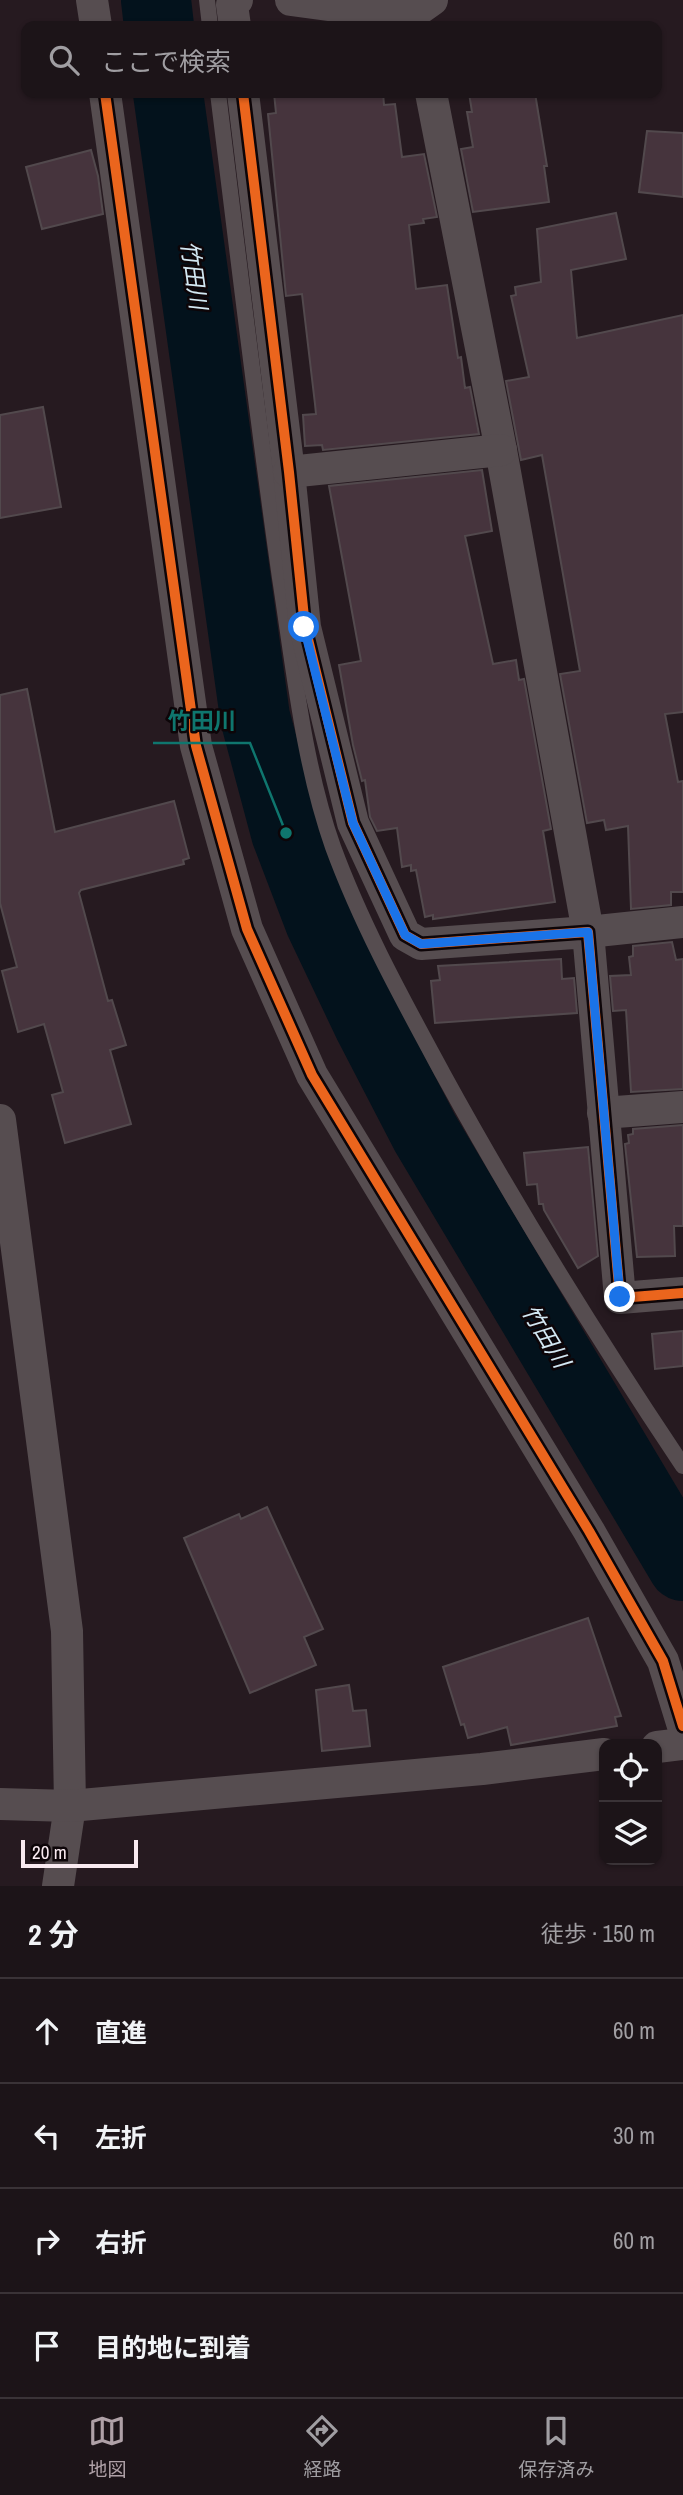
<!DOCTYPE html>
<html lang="ja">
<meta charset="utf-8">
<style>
:root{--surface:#1c1418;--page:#251d21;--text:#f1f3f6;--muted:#a09ea2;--line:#3a3337;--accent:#afa1a7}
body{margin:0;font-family:"Archivo Narrow","Noto Sans JP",sans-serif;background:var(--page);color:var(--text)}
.controls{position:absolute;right:21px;bottom:21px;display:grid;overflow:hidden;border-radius:14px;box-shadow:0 2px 5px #0004}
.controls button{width:63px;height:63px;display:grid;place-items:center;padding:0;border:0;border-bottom:2px solid var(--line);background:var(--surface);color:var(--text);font:35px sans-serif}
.scale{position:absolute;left:21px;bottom:18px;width:117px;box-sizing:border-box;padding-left:7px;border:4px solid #f9eaf0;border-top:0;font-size:19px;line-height:24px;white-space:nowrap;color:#f9eaf0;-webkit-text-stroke:5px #0d0508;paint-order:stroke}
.stop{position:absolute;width:21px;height:21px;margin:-16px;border:5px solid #1a73e8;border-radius:50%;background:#fff}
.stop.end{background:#1a73e8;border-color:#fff;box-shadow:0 2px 7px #0008}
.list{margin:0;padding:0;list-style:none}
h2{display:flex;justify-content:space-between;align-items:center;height:91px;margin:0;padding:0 28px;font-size:30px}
h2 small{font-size:23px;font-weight:400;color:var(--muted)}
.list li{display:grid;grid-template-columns:46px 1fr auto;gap:21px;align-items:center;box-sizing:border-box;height:105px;padding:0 28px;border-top:2px solid var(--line)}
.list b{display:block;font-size:26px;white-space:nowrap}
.list em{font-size:23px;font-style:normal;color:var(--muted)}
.icon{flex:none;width:38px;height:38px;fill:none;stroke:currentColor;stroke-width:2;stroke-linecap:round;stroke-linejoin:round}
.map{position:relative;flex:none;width:683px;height:1886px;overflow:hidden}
.search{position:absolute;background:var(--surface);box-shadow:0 2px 5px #0004;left:21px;right:21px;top:21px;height:77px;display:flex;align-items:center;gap:18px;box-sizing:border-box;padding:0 24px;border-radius:14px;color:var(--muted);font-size:26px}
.sheet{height:511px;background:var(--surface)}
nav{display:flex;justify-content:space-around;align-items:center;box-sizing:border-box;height:98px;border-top:2px solid var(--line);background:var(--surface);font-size:19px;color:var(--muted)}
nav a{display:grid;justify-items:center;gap:4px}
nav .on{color:var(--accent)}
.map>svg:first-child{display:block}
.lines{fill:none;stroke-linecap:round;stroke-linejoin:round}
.river{stroke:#03121c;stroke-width:70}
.building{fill:#46343d;stroke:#52494d;stroke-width:2}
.lane{stroke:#564d50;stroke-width:16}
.street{stroke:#564d50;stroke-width:32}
.cycleway-casing{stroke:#0d0508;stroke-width:15}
.cycleway{stroke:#eb651d;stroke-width:10}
.route{stroke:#1a73e8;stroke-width:9}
.labels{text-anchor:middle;stroke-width:5;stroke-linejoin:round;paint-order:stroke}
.water-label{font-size:23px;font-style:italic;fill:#d3e8f3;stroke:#0d0508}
.leader{fill:none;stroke:#0f766e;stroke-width:2.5}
.callout-dot{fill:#0f766e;stroke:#0d0508;stroke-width:2.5}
.callout-label{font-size:23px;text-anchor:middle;font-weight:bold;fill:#0f766e;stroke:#0d0508;stroke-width:5;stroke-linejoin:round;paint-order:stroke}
</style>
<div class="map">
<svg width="683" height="1886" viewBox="0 0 683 1886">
<rect width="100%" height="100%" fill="#261a20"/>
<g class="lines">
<g class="river">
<polyline points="156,0 159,26"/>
<polyline points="168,93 255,717 286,833 320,922 369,1025 425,1133 683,1566"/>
</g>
</g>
<g class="building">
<polygon points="274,93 383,93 384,105 395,104 402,157 424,154 437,217 423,219 424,223 409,225 416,289 447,285 458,358 461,357 465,388 470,387 479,434 323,450 322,445 305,446 303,415 316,414 315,404 302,294 286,296 268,114 276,113"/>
<polygon points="469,93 535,93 547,166 544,166 549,202 473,212 461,149 473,147 467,112 472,112"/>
<polygon points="647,131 683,133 683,197 639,192"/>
<polygon points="91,150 98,176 103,214 42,229 26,167"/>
<polygon points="616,213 626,259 571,270 577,338 683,315 683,712 665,714 678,782 683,781 683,892 671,892 671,905 631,909 628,826 606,830 604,820 587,823 560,674 580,671 542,455 521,460 506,381 529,377 511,296 516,295 515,287 541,282 537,229"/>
<polygon points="43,407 61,507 0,518 0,415"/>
<polygon points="482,470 492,531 465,536 493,664 516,660 519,680 524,679 551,829 543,831 555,902 433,919 433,915 425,917 416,870 411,871 411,865 402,867 397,828 377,831 370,817 365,780 362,781 353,745 339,665 361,661 329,486"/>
<polygon points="27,689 55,832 174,801 189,858 183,860 184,864 81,890 79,893 108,1001 112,1000 126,1045 110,1050 131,1124 65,1143 52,1095 63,1092 44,1024 18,1032 2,971 17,967 0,903 0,695"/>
<polygon points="672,942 676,960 683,959 683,1089 631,1092 626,1010 613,1011 610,976 631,975 629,957 633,956 633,946"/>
<polygon points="561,959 562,979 574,978 577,1013 435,1023 431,981 440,980 438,966"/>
<polygon points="683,1125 683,1226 674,1226 675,1256 637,1257 625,1144 629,1143 628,1135 633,1134 633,1129"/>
<polygon points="588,1147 598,1256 578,1268 544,1210 543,1204 539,1204 537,1184 527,1185 524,1153"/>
<polygon points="683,1331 683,1366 655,1369 652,1334"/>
<polygon points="267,1507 323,1629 304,1637 316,1665 250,1693 184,1538 239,1514 241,1519"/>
<polygon points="588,1618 621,1716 615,1717 617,1726 511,1745 507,1727 468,1738 464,1724 461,1725 443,1667"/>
<polygon points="349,1685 353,1711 366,1710 370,1746 322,1751 316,1690"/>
</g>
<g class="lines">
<g class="lane">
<polyline points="207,0 210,26"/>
<path d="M218,93C238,255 257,417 280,578C294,668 303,762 333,847C362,926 403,1000 443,1074C517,1209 598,1339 683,1466"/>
</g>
<g class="street">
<polyline points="92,0 96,26"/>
<polyline points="291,0 387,13 415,12 432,0"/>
<polyline points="235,26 232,5 237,0"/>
<polyline points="105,93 196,746 247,929 312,1075 589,1531 663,1661 683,1726"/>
<polyline points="243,93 289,472 305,627 353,823 405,935 421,944 588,932 620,1298 683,1293"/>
<polyline points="431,93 501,450 588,932 683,922"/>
<polyline points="289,472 501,450"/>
<polyline points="603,1113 683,1107"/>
<polyline points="0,1120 67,1631 70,1806 58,1886"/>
<polyline points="657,1747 683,1744"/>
<polyline points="0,1804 70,1806 482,1769 604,1754"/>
</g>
<defs>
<g id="cycleway">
<polyline points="105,93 196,746 247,929 312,1075 589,1531 663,1661 683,1726"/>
<polyline points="243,93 289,472 305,627 353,823 405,935 421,944 588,932 620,1298 683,1293"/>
</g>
</defs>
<use href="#cycleway" class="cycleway-casing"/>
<use href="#cycleway" class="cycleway"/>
</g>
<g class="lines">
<polyline class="route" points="304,627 353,823 405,935 421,944 588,932 620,1297"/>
</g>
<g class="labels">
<g class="water-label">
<text transform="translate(194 275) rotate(82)" y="8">竹田川</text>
<text transform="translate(546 1336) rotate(59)" y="8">竹田川</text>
</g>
</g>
<path class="leader" d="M286 833L250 743H153"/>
<circle class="callout-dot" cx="286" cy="833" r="7"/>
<g class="callout-label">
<text x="202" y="729">竹田川</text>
</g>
</svg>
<div class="controls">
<button><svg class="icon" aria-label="locate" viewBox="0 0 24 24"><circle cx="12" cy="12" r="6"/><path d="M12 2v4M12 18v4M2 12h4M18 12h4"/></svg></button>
<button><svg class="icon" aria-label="layers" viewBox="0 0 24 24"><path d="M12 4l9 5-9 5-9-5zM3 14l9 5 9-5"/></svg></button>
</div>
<div class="scale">20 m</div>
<div class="stop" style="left:304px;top:627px"></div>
<div class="stop end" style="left:620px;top:1297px"></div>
<div class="search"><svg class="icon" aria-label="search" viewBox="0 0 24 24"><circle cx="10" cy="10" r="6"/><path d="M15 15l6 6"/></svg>ここで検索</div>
</div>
<section class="sheet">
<h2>2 分<small>徒歩 · 150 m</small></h2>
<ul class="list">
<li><svg class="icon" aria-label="ahead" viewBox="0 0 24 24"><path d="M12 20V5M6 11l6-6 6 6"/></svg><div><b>直進</b></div><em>60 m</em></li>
<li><svg class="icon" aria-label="left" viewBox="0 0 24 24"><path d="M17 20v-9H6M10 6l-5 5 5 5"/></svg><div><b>左折</b></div><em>30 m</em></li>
<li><svg class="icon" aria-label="right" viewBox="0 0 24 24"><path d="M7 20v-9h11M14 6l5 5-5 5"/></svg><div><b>右折</b></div><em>60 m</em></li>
<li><svg class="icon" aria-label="arrive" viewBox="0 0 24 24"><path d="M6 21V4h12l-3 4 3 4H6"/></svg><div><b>目的地に到着</b></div></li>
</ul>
</section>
<nav>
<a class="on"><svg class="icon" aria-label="map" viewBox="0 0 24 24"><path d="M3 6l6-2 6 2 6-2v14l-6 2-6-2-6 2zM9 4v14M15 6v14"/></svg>地図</a>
<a><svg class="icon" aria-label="directions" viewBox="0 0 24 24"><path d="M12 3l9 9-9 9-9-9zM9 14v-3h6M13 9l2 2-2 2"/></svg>経路</a>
<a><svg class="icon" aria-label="saved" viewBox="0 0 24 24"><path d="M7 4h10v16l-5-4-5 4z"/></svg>保存済み</a>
</nav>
